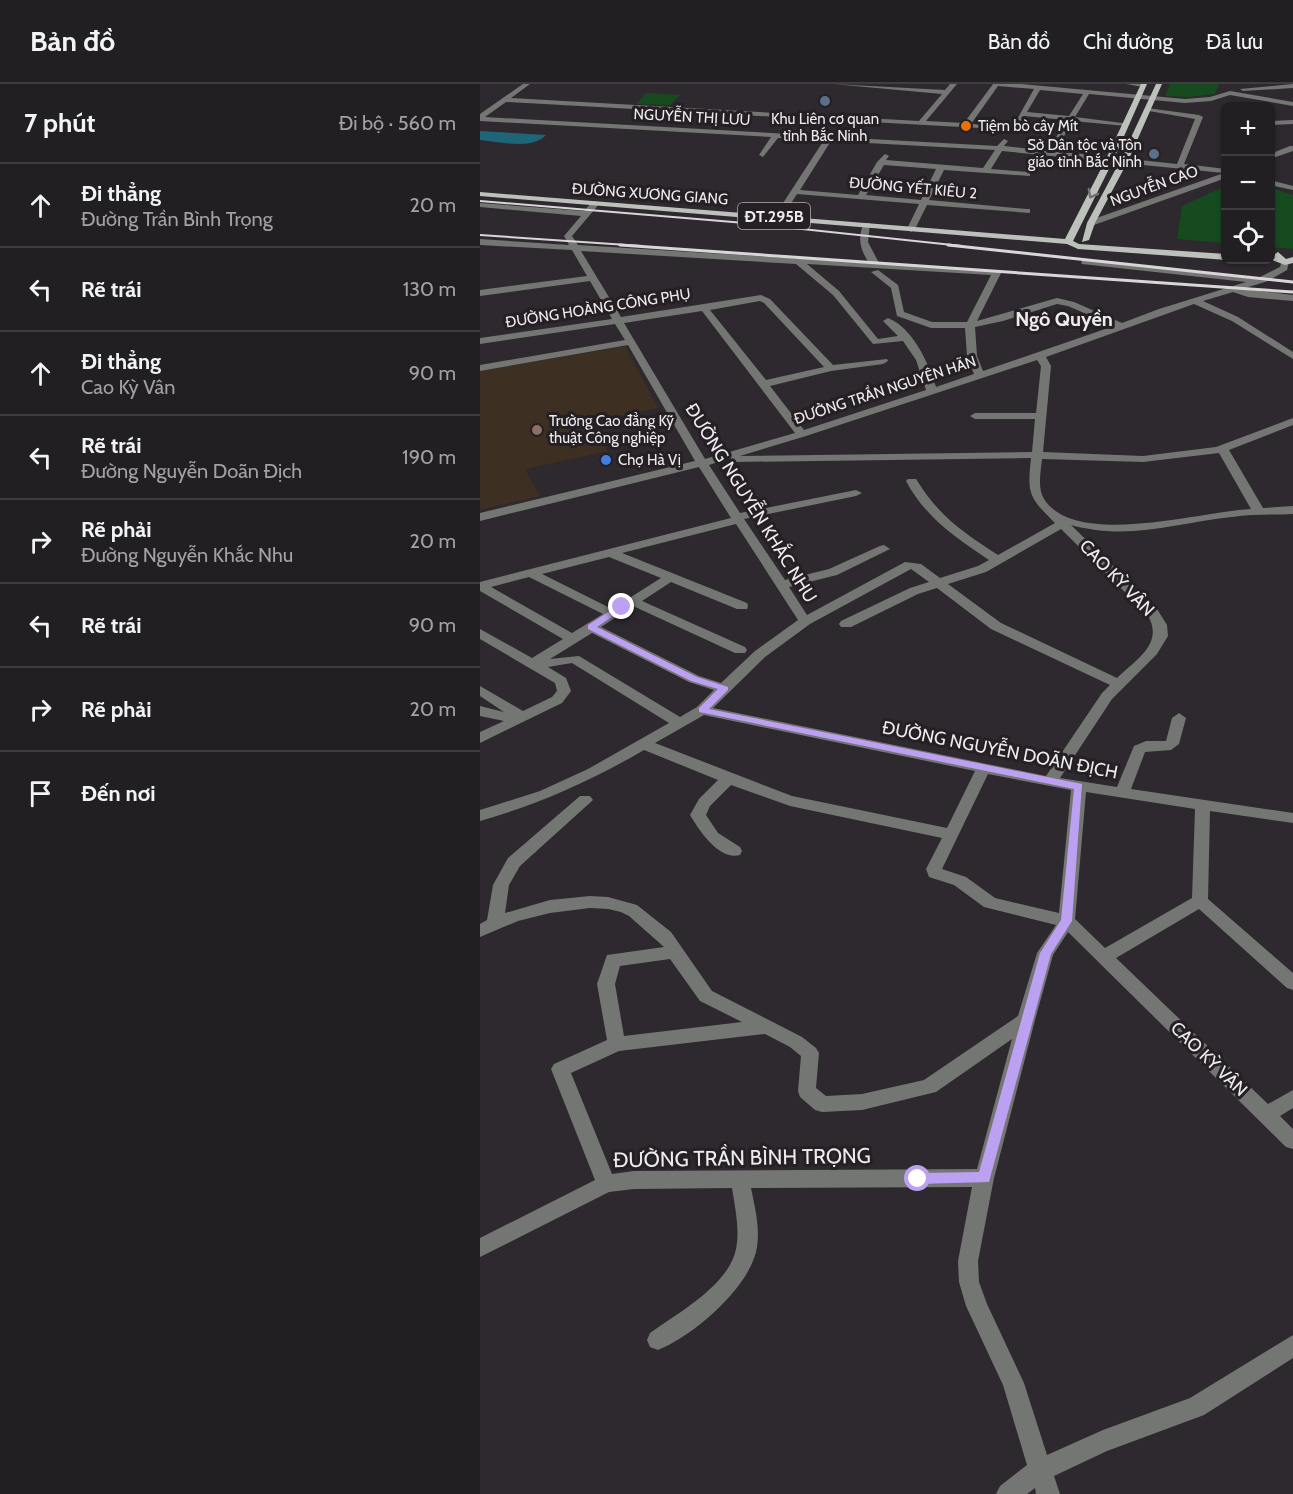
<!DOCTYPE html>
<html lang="vi">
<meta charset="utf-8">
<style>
:root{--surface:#221f22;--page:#2a272a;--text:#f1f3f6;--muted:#a2a2a5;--line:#3f3d40}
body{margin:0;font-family:Cabin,sans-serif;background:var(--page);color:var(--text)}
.controls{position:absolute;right:18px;top:18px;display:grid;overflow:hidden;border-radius:9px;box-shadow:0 2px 4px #0004}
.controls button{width:54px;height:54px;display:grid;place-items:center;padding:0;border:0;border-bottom:2px solid var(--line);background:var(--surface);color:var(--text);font:30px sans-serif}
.stop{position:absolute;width:18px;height:18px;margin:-14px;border:4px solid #bca0f2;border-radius:50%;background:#fff}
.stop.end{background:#bca0f2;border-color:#fff;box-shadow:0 2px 6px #0008}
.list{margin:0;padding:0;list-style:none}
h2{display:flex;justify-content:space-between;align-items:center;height:78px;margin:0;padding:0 24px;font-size:26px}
h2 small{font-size:20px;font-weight:400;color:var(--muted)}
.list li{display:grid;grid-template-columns:39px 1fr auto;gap:18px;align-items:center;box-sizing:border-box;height:84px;padding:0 24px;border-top:2px solid var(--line)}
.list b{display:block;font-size:22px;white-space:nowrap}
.list p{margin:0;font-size:20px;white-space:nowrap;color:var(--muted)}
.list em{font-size:20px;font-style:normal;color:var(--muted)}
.icon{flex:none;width:33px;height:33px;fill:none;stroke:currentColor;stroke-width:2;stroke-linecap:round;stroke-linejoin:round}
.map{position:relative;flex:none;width:813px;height:1410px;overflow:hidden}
header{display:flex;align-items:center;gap:36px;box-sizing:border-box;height:84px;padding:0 30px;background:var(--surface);border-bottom:2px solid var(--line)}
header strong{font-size:28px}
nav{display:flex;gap:33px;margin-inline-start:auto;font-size:21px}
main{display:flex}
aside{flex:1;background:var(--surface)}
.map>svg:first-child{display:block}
.education{fill:#3e2f23}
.green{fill:#164a1f}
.water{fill:#1f6578}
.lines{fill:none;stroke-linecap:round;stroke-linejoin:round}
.minor{fill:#747673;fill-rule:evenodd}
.major{fill:#bdc1bb;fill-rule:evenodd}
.rail-far1{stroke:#d9d6d9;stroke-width:2}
.rail{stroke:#d9d6d9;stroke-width:3}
.oneway{stroke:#717070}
.route{fill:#bca0f2}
.service-dot{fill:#5c6f8a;stroke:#252024;stroke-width:2}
.food-dot{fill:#e8710a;stroke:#252024;stroke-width:2}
.education-dot{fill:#8d6e63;stroke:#252024;stroke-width:2}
.shop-dot{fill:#3f7fe0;stroke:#252024;stroke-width:2}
.labels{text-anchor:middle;stroke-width:6;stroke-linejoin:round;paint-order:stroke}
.far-street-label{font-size:15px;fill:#eeebee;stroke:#252024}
.far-poi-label{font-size:15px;fill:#eeebee;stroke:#252024;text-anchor:start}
.shield{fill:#252024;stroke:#b2aeb1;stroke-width:1.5}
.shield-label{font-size:16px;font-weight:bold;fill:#eeebee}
.street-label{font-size:18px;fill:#eeebee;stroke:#252024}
.far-district-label{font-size:20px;font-weight:bold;fill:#eeebee;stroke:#252024}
.near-street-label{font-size:21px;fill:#eeebee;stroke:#252024}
</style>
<header>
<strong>Bản đồ</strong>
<nav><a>Bản đồ</a><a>Chỉ đường</a><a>Đã lưu</a></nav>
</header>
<main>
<aside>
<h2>7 phút<small>Đi bộ · 560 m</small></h2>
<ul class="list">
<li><svg class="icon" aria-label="ahead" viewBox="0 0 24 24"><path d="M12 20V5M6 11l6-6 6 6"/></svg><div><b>Đi thẳng</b><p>Đường Trần Bình Trọng</p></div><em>20 m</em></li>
<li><svg class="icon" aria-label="left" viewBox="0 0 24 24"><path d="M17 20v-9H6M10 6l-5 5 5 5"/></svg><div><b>Rẽ trái</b></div><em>130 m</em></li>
<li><svg class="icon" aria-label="ahead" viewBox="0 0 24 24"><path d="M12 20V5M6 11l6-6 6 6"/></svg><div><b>Đi thẳng</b><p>Cao Kỳ Vân</p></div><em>90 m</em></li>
<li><svg class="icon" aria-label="left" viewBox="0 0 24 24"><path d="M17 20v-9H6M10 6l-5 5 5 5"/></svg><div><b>Rẽ trái</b><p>Đường Nguyễn Doãn Địch</p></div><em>190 m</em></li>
<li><svg class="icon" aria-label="right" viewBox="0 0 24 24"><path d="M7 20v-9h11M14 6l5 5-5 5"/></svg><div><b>Rẽ phải</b><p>Đường Nguyễn Khắc Nhu</p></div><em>20 m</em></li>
<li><svg class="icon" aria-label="left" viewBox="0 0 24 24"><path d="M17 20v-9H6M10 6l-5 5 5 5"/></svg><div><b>Rẽ trái</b></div><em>90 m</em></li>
<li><svg class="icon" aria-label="right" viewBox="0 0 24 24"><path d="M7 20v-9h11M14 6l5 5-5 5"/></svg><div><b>Rẽ phải</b></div><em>20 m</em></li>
<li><svg class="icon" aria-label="arrive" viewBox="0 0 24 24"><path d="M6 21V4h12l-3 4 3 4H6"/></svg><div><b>Đến nơi</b></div></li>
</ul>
</aside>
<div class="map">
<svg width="813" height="1410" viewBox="0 0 813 1410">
<rect width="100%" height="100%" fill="#2e292e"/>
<polygon class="education" points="145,262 178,324 109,338 128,367 45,385 60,412 0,426 0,287"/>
<g class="green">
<polygon points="690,0 739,0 735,10 708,13 685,12"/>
<polygon points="166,9 200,11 190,21 156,20"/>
<polygon points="745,102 745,159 697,155 702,122"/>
<polygon points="791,104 813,111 813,165 791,163"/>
</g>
<path class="water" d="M0,47L66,51C53,66 19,58 0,56Z"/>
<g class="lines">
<g class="minor">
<path d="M43,0H50L31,14L439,37L462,10L353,0L465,6L470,0H477L446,37L484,39L513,0H541L705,15L730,13L750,7L813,18V22L750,11L731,17L705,19L609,10L595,33L650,40L646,42L593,37L575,67L697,80L715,35L663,26L667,24L719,31L723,33L704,80L746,85V94L611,142L607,139L608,137L744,89L522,67L511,85L547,88H550V92L464,86L449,116L547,125H550V129L447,121L435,145L431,148L427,145L439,120L317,110L301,135H295L294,133L344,56L298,54L283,73L279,71L291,53L0,37V30ZM518,2L554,5L535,39H541L544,32L586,36L568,67L524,62L528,57L524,55L517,62L354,53L356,50L352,48L347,52L5,33L26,18L536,46L533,42L491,40ZM560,6L603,10L589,32L547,28ZM351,57L515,66L503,84L406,76L409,72L405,70L397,78L378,111L320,106ZM404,81L456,85L441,116L386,111Z"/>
<polygon points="646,0 666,0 666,1 663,3"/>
<polygon points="813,0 813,4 763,7 760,5"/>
<polygon points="813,36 813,40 790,41 790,37"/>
<polygon points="810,62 813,62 813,67 790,75 790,70"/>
<polygon points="790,96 813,102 813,106 790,101"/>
<path d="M113,117L120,119L92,152L98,161L389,179C380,165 377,154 384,139H390L388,158L399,179L520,187L521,189L497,237L577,214L594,218L642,239L679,225L766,198L602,180L601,178L605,175L776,195L800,183L802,176L809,178L807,186L788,197L762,205L813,211V217L768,213L753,208L723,217L758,233L813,268V275L752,237L714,220L566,273L571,282L563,368L663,372L736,363L813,334V341L749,366L783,424L813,422V430C793,431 772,430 752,433C695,439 649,457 591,441L677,525L687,541L688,552L677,570L632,615L580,694L637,703L654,662L666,657H686L692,634L699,629L706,634L699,660L691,666L665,668L651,705L813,729V739L730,727L728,815L813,889V906L807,904L719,825L636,874L788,1020L813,1006V1024L800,1032L813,1045V1065L806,1063L588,848L573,871L555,936L514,1094L498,1177L499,1198L507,1220L544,1299L567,1371L623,1346L710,1314L813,1251V1274L724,1331L627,1367L574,1392L580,1410H556L555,1404L547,1410H516L520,1402L547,1381L523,1301L486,1222L479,1198L478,1177L492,1103L271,1104C275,1124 280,1143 277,1163C271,1203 213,1252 178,1266L170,1263L167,1256L170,1249C198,1229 249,1201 256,1165C260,1145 255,1124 252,1104L154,1105L129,1108L0,1173V1154L115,1096L71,985L74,980L127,956L117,900L127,871L184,863L149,832L141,828L128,825L110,824L70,829L38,837L0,853V840L7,836L13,801L28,774L100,712H110L113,716L40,782L29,801L25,829L70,816L110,812L128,813L157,821L191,848L232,907L322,953L336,964L339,969L336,1004L346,1012L382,1010L444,996L538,932L557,869L576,841L504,823L474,801L449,793L446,785L462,754L310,722L251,701L230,722L226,731L238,749L260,763L262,767L260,771C239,777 219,746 210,731L219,715L238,696L164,666C111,697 59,720 0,737V726L60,707L108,685L189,639L92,579L68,583L86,594L91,607L82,619L0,659V648L24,637L0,632V622L24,628L0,612V602L43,627L72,613L77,607L75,599L0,555V545L52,574L83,555L0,507V498L251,434L219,383L0,437V429L215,377L148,261L0,287V281L145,256L135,240L0,260V254L132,235L110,197L0,212V206L107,192L92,166L0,161V155L89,161L84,152L101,132L0,123V119L104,127ZM101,167L316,180L353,211L393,260L423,257L436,276L446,306L324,346L290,302L351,287L403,280L408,277L407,275L353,281L290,215L281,211L141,233ZM327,180L511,191L487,238H452L424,228L418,201L398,186L391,188L411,204L417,232L451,244H485L487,272L494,290L456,303C448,278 433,244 408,234L403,237L418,252L398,255L359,207ZM280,217L284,219L344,283L286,296L230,226ZM577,220L588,222L634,242L503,287L497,272L495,243L523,237ZM222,227L315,349L225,375L144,239ZM557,276L561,282L556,329H495L490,332L495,335H555L552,368L260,372L326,352ZM739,369L771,425C722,427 596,465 564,415C557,403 561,387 562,375L663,378ZM250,374L255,378L551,374C547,411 549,413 575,439L518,471C481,447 459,432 436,395H428L426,397C445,433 476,454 509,476L498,482L460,494L441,480L425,478L327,531L309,503L357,491L410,465L404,461L400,462L349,485L305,496L264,435L376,412L382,409L376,406L260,429L229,381ZM256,440L318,536L275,567L241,599L219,592L121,543L153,522L255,569H265L267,566L265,563L162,517L191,498L257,525H267L268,522L267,519L142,469ZM581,445L667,530C685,559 657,575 637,594L521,539L468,500L506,488ZM129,473L181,494L132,525L62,490ZM431,485L449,498L430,504L361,537L359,540L361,543H371L438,510L457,504L511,545L630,601L622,609L566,692L233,624L285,573L330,540ZM49,493L123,530L92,549L11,503ZM112,549L209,598L234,606L217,623L200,633L99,572L70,575ZM224,631L495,687L467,744L312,712L175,659ZM508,690L591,706L579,829L515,814L486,793L462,785ZM606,708L715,725L712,814L625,864L595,835ZM190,875L220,917L262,938L144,952L135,900L140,882ZM285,950L310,963L321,972L318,1007L320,1013L335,1026L342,1028L382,1026L456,1008L532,955L497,1085L154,1087L132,1090L91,989L139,967Z"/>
</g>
<g class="major">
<polygon points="661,0 667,0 634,75 593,157 599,160 746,170 747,176 598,165 587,160 0,112 0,108 585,155 626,75"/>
<polygon points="676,0 682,0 648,77 615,139 609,156 602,158 607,139 640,77"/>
<polygon points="798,168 806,175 813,173 813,179 805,181 792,176 792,172"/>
</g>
<g class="rail-far1">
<polyline points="0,117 265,139 482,162"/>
<polyline points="0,151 162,162"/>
</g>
<g class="rail">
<polyline points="140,161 813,208"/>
<polyline points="468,161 813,198"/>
</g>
</g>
<defs><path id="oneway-chevron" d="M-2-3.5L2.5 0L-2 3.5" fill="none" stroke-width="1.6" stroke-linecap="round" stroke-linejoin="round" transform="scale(1.5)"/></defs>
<use class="oneway" href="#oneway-chevron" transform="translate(612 110) rotate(118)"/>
<polygon class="route" points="139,521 146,523 117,543 217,593 248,603 248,606 229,625 602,700 592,837 571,870 509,1098 438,1100 431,1095 438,1089 499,1088 560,869 581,836 594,705 219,628 219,624 238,605 211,597 108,545 108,541"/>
<g class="service-dot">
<circle cx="345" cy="17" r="6"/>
<circle cx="674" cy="70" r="6"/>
</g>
<circle class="food-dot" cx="486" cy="42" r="6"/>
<circle class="education-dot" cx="57" cy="346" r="6"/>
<circle class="shop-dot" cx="126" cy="376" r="6"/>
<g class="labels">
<g class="far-street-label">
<text transform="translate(212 33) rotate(3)" y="5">NGUYỄN THỊ LƯU</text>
<text transform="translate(674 102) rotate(-20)" y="5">NGUYỄN CAO</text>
<text transform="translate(433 104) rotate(5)" y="5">ĐƯỜNG YẾT KIÊU 2</text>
<text transform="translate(170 110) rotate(4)" y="5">ĐƯỜNG XƯƠNG GIANG</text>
<text transform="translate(118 224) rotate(-9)" y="5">ĐƯỜNG HOÀNG CÔNG PHỤ</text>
<text transform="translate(405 306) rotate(-18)" y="5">ĐƯỜNG TRẦN NGUYÊN HÃN</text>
</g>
<g class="far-poi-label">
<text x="345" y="40" text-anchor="middle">Khu Liên cơ quan<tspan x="345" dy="17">tỉnh Bắc Ninh</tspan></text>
<text x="498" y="47">Tiệm bò cây Mít</text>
<text x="662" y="66" text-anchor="end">Sở Dân tộc và Tôn<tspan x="662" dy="17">giáo tỉnh Bắc Ninh</tspan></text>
<text x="69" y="342">Trường Cao đẳng Kỹ<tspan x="69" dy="17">thuật Công nghiệp</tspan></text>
<text x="138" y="381">Chợ Hà Vị</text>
</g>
<rect class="shield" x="258" y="119" width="72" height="26" rx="4.5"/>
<g class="shield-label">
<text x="294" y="138">ĐT.295B</text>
</g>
<g class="street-label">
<text transform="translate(271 419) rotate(58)" y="6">ĐƯỜNG NGUYỄN KHẮC NHU</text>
<text transform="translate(637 494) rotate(46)" y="6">CAO KỲ VÂN</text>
<text transform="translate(520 666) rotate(11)" y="6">ĐƯỜNG NGUYỄN DOÃN ĐỊCH</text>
<text transform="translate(729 975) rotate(44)" y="6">CAO KỲ VÂN</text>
</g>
<g class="far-district-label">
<text x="584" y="242">Ngô Quyền</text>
</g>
<g class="near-street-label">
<text transform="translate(262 1074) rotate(-1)" y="7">ĐƯỜNG TRẦN BÌNH TRỌNG</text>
</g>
</g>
</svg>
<div class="controls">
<button>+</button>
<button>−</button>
<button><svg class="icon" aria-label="locate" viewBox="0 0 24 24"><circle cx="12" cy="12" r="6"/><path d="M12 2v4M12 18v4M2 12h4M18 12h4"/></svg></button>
</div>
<div class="stop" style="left:438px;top:1095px"></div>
<div class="stop end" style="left:142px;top:523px"></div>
</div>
</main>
